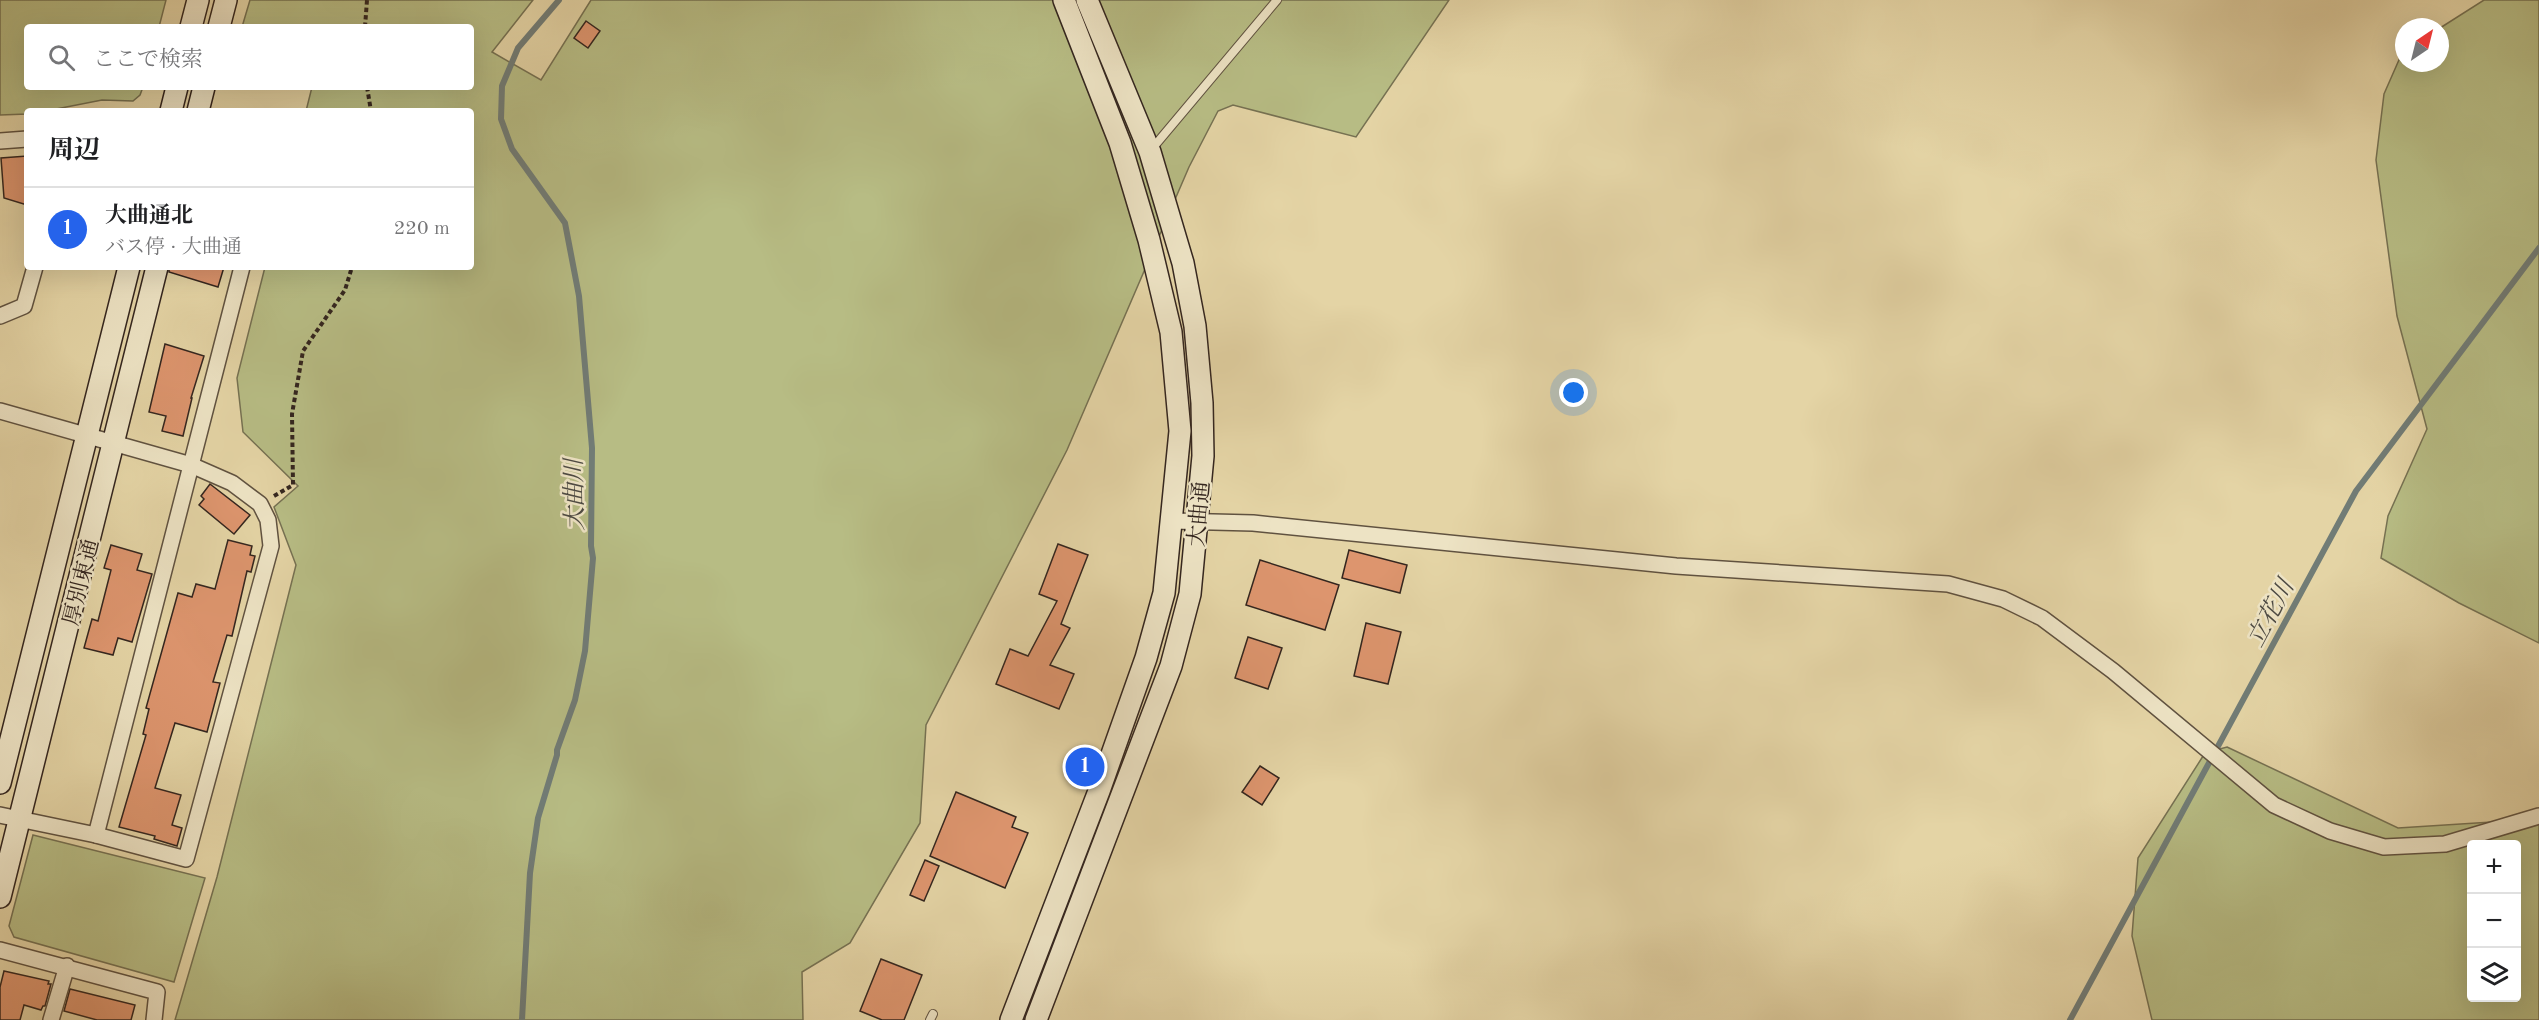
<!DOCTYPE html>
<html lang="ja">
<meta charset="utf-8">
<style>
:root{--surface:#fff;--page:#f2f2f2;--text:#202124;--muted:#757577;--line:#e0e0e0;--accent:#2563eb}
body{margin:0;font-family:"Old Standard TT","Noto Serif JP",serif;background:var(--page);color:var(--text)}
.controls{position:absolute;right:18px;bottom:18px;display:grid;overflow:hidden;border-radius:6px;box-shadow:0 6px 24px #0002}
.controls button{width:54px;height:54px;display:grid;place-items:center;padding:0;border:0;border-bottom:2px solid var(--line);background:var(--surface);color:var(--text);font:30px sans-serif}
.compass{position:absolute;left:2395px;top:18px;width:54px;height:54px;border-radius:50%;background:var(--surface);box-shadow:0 6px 24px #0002;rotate:35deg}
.you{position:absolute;left:1574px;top:393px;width:21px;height:21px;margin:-15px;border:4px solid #fff;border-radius:50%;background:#1a73e8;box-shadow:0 0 0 9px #1a73e833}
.badge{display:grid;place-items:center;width:39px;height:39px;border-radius:50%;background:var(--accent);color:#fff;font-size:20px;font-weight:700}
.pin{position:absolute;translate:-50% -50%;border:3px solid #fff;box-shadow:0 2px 6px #0006}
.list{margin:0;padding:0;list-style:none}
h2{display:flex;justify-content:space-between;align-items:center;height:78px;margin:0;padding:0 24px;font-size:26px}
h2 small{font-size:20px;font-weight:400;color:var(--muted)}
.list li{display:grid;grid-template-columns:39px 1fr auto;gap:18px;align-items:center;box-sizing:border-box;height:84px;padding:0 24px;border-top:2px solid var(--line)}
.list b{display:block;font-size:22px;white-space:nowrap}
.list p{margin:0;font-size:20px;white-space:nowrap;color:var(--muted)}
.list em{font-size:20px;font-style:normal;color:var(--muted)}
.icon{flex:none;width:33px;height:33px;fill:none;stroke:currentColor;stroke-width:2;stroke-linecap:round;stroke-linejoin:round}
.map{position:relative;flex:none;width:2539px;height:1020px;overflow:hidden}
.search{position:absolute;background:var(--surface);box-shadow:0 6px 24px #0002;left:24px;top:24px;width:450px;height:66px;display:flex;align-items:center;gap:15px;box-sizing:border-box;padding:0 21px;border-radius:6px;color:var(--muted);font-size:22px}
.panel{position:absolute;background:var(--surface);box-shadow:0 6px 24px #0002;left:24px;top:108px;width:450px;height:162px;border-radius:6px}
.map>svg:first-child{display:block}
.green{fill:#b7bc84;stroke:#767152;stroke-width:1.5;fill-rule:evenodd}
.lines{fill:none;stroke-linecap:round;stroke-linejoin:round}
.stream{stroke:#717c76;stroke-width:6}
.building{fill:#dd956e;stroke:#34261f;stroke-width:1.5}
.lane-casing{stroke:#605240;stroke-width:10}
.street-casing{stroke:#605240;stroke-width:18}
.secondary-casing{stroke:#34261f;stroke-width:24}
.path{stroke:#34261f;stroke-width:4;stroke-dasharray:4.5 3;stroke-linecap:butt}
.lane{stroke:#ede3c4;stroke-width:8}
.street{stroke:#ede3c4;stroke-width:15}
.secondary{stroke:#ede3c4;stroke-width:21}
.labels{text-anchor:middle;stroke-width:5;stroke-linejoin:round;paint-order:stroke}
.street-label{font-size:22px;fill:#34261f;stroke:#ede3c4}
.water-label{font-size:24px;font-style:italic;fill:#4d4a43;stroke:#ede3c4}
</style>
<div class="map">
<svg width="2539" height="1020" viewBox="0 0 2539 1020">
<rect width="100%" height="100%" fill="#e4d4a5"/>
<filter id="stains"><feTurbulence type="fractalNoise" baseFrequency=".00333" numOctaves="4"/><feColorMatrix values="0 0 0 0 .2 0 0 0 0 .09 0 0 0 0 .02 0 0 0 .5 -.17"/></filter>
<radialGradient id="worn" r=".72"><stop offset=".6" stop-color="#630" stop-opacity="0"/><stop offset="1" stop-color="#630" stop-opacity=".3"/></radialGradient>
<g class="green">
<polygon points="0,0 166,0 159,27 27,27 27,87 143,87 140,95 133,101 102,100 46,111 27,111 27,114 0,115"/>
<polygon points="250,0 533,0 492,52 541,80 591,0 1449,0 1356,137 1233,105 1218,111 1189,167 1067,450 926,725 920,823 850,943 802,972 803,1020 175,1020 217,877 296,565 274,507 298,486 243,432 237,378 265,267 471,267 471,111 306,111 312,87 471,87 471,27 242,27"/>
<polygon points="2484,0 2539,0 2539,643 2459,603 2381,558 2388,516 2427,429 2397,316 2376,160 2384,94 2402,53 2404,52 2404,63 2440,63 2440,28"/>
<path d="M2227,747L2398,828L2539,819V1020H2152L2132,936L2138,858L2205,753ZM2472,844H2516V998H2472Z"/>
<polygon points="33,835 205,878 174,982 14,937 9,926"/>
</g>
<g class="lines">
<g class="stream">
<polyline points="522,1020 530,873 538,818 557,755 557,750 575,700 585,651 593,558 591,546 592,448 579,296 565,223 512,149 501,119 502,86 518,48 559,0"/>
<polyline points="2070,1020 2356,491 2539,248"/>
</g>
</g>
<g class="building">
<polygon points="586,21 600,31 588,48 574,38"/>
<polygon points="27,156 27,205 4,198 1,158"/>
<polygon points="169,267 224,267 218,287 169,272"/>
<polygon points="165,344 204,356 191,398 192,398 183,436 162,431 166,416 149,412"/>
<polygon points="210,484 250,515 234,534 199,505 204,499 201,496"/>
<polygon points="228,540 252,546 250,555 255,556 251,572 247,571 232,636 227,635 213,682 220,683 207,732 175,723 155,788 181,795 172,825 182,828 177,846 154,839 155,836 119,827 146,735 143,734 149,709 146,708 178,593 192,597 196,584 215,589"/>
<polygon points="1058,544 1088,555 1061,624 1070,628 1050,665 1074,674 1059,709 996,684 1010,649 1028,656 1057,601 1039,594"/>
<polygon points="111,545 142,554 137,570 152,574 132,642 118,638 113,655 84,648 92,619 98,621 111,570 104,568"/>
<polygon points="1349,550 1407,565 1400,593 1342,578"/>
<polygon points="1260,560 1339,585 1325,630 1246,605"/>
<polygon points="1366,623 1401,632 1388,684 1354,676"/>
<polygon points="1248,637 1282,648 1268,689 1235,678"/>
<polygon points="1260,766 1279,778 1262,805 1242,792"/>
<polygon points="956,792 1016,817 1012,827 1028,833 1005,888 930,856"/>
<polygon points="925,860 939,866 924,901 910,895"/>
<polygon points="881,959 922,975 904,1020 882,1020 860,1011"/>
<polygon points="4,971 49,981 48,984 51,984 45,1006 43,1006 41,1010 24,1005 20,1020 0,1020 0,987"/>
<polygon points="70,989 135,1005 131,1020 97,1020 64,1011"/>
</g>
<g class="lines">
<defs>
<g id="lane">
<polyline points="1151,150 1277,0"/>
<polyline points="930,1020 933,1014"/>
</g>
<g id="street">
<polyline points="0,141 27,139"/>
<polyline points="0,316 24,306 35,267"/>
<polyline points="0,411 191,465 232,483 260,504 268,520 271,546 186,859 96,835 0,815"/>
<polyline points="1173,521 1253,523 1676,566 1948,584 2003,599 2042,618 2113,671 2274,805 2330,831 2384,847 2445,844 2539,816"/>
<polyline points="96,835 242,267"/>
<polyline points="0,950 157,992 154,1020"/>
<polyline points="51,1020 67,966"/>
</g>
<g id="secondary">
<polyline points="191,27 198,0"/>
<polyline points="219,27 226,0"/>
<polyline points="171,111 177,87"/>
<polyline points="198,111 204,87"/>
<polyline points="0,783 129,267"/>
<polyline points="0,897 157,267"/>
<polyline points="1011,1020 1099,791 1146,658 1164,593 1180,431 1171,332 1149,240 1120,143 1064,0"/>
<polyline points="1036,1020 1171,666 1190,594 1203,456 1202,403 1195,326 1183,263 1150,152 1087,0"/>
</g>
</defs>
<use href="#lane" class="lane-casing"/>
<use href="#street" class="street-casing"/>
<use href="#secondary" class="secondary-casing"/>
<g class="path">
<polyline points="365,27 367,0"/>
<polyline points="367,87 371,111"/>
<polyline points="274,496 293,485 292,414 303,351 345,290 352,267"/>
</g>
<use href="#lane" class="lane"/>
<use href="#street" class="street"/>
<use href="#secondary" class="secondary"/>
</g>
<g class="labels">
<g class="street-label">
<text transform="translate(1198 514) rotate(-85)" y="8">大曲通</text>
<text transform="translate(80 582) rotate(-76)" y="8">厚別東通</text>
</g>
<g class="water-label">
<text transform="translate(574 495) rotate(-91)" y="8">大曲川</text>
<text transform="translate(2270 613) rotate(-62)" y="8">立花川</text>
</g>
</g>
<rect width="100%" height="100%" filter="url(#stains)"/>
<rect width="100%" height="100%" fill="url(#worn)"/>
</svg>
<div class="controls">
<button>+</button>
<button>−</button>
<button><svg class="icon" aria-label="layers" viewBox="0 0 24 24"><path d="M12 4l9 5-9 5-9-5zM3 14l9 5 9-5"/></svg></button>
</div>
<svg class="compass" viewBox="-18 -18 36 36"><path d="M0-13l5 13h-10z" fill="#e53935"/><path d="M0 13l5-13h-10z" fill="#757577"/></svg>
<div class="you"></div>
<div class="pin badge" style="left:1085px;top:767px">1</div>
<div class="search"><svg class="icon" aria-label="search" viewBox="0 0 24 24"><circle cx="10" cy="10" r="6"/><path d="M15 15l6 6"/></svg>ここで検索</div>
<section class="panel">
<h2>周辺<small></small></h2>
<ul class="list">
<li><span class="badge">1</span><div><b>大曲通北</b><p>バス停 · 大曲通</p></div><em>220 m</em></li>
</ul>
</section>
</div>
